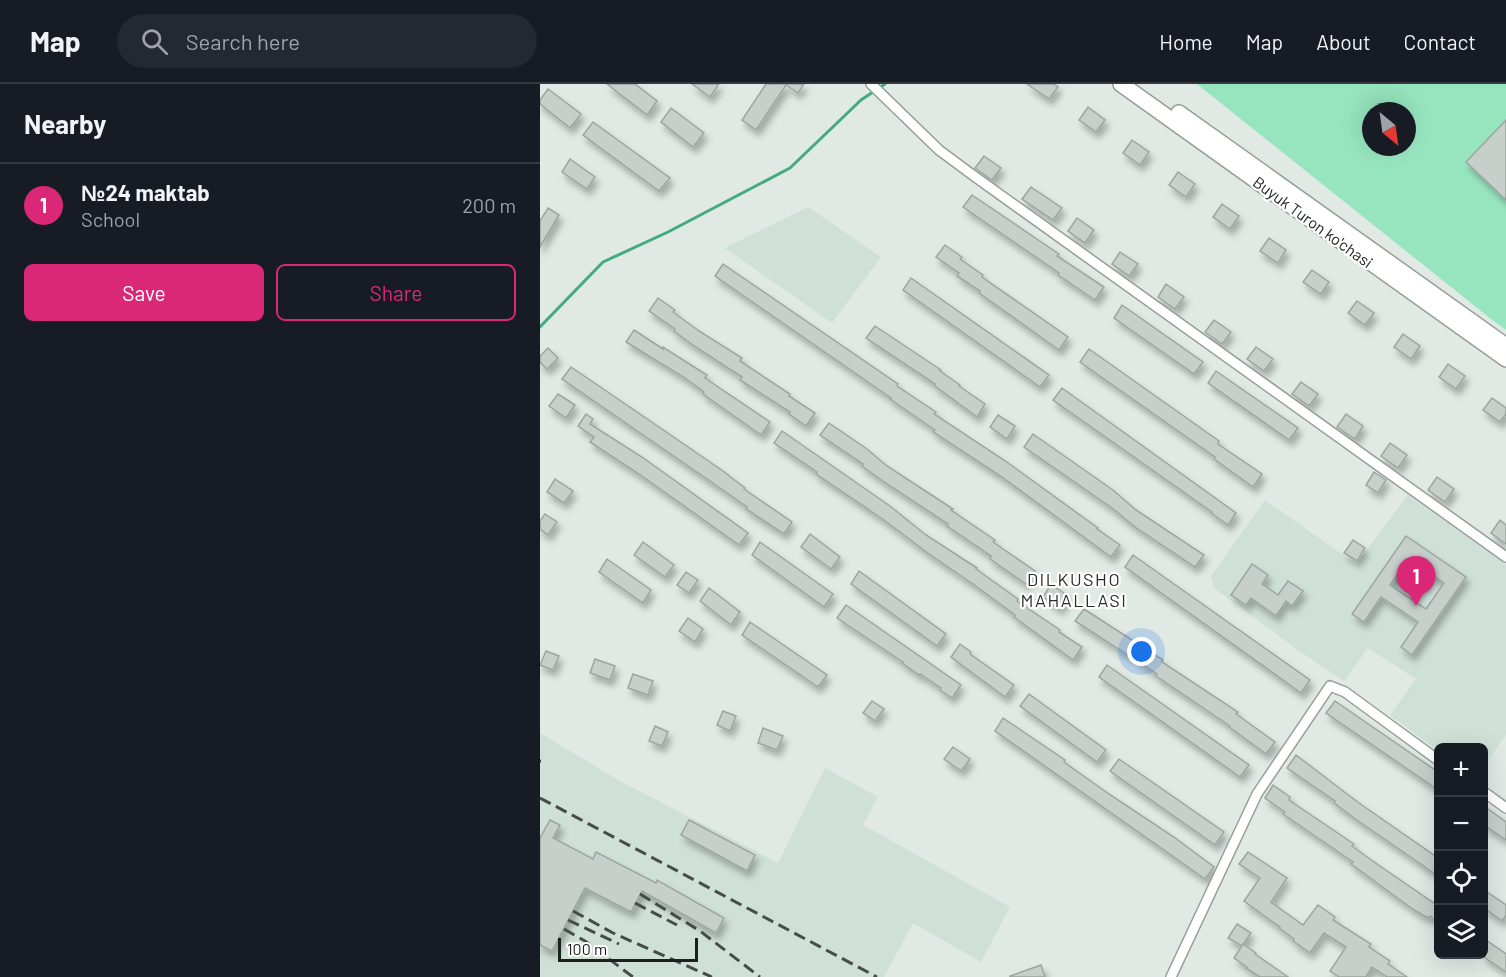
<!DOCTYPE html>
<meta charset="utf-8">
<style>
:root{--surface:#171b24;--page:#242831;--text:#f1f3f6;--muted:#9ea1a6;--line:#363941;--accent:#db2777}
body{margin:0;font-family:Barlow,sans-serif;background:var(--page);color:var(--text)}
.controls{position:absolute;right:18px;bottom:18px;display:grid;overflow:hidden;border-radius:9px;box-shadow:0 6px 24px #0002}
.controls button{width:54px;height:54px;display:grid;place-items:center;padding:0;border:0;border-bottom:2px solid var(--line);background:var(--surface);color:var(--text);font:30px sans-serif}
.compass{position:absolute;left:822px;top:18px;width:54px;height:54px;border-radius:50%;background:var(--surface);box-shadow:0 6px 24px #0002;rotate:151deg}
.scale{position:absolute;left:18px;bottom:15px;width:140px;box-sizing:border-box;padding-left:6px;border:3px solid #1c1f1e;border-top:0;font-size:16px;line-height:21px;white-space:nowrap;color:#1c1f1e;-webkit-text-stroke:4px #fff;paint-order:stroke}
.you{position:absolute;left:602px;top:568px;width:21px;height:21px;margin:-15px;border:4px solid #fff;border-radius:50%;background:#1a73e8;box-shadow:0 0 0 9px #1a73e833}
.badge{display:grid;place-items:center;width:39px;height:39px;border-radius:50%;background:var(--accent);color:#fff;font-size:20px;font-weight:700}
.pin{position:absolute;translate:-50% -50px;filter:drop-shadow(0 2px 3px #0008)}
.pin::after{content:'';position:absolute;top:32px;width:21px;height:18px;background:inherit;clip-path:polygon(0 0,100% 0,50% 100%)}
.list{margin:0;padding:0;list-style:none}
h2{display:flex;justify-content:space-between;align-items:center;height:78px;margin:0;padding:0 24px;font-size:26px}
h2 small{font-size:20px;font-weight:400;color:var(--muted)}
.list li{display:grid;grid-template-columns:39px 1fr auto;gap:18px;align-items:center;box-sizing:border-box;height:84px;padding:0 24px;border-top:2px solid var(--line)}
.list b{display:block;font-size:22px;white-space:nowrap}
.list p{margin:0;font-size:20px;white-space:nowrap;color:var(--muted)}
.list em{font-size:20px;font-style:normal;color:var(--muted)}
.actions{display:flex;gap:12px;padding:18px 24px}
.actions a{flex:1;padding:14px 0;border:2px solid var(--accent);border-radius:9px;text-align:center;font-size:21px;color:var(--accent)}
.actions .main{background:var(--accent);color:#fff}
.icon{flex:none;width:33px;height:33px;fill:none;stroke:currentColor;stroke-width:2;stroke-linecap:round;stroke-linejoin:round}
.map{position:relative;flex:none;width:966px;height:893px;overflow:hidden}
header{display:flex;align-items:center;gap:36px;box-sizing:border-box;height:84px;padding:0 30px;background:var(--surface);border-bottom:2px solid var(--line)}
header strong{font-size:28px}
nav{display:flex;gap:33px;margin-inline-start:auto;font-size:21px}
.search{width:420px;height:54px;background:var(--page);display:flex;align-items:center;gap:15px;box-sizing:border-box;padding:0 21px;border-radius:33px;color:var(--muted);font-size:22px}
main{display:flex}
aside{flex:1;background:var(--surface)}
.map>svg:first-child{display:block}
.built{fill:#cfe0d7}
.green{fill:#97e5bf;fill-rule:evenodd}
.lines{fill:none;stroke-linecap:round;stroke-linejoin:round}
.stream{stroke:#44aa7f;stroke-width:3}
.building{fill:#c6cfca;stroke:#9ca5a0;stroke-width:1.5;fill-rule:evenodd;filter:url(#shadow)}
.minor-casing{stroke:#969e9a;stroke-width:12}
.primary-casing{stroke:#969e9a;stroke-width:18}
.minor{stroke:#fff;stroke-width:9}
.primary{stroke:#fff;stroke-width:15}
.rail{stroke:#474b49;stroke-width:3;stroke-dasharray:12 6;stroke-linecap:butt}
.labels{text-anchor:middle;stroke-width:4.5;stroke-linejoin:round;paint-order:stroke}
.street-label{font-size:16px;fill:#1c1f1e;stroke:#fff}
.neighbourhood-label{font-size:18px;letter-spacing:1.5px;fill:#272e2a;stroke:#fff}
</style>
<header>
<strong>Map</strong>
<div class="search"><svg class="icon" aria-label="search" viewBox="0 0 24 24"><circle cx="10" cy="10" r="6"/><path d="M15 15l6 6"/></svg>Search here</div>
<nav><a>Home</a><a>Map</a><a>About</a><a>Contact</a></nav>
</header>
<main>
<aside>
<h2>Nearby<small></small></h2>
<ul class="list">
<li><span class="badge">1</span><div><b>№24 maktab</b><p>School</p></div><em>200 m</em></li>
</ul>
<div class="actions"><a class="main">Save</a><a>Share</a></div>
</aside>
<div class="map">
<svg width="966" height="893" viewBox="0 0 966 893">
<defs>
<filter id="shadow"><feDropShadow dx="3.5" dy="6" stdDeviation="3" flood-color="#0004"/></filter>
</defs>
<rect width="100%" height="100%" fill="#e0e9e4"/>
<g class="built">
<polygon points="268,123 341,173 292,239 185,164"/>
<polygon points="868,411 966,481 966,651 944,682 944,664 898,664 898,667 850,631 876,595 828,564 804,597 755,564 674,504 671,492 725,416 816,480"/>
<polygon points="0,649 80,697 238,779 285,684 338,713 323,741 470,823 441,878 373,839 344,893 0,893"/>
</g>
<path class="green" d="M657,0H966V246L951,235ZM831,27H867V63H831Z"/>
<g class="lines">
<polyline class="stream" points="0,243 63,178 128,148 250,84 321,16 345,0"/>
</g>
<g class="building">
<polygon points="67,0 95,0 117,17 107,31"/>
<polygon points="152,0 179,0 170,13"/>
<polygon points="226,0 264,0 258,9 246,1 216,46 202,36"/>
<polygon points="487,0 514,0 518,3 509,15"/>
<polygon points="8,5 41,30 30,44 0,20 0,16"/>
<polygon points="548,23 565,36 556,48 539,36"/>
<polygon points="131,24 164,49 153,63 121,38"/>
<polygon points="966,36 966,116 926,78"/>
<polygon points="53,38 130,94 119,107 43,51"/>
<polygon points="592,56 609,68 600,81 583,69"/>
<polygon points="444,72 461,84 452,96 435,84"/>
<polygon points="30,75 55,93 47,105 22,88"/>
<polygon points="638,88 655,100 646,113 629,101"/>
<polygon points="491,103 522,124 513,136 482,115"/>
<polygon points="432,111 519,170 517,172 564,203 555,216 518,191 519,189 423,123"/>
<polygon points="682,120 699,132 690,145 673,133"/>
<polygon points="8,124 19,131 0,163 0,137"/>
<polygon points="537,134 554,146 545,159 528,147"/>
<polygon points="729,154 746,166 738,179 720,167"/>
<polygon points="405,161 422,173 420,175 443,191 442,193 528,253 519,266 439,209 440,207 417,192 419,189 396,173"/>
<polygon points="580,168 598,180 589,192 572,180"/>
<polygon points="183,180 358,300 357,302 396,328 394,330 464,376 558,444 557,445 580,461 571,473 462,393 393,348 395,346 350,315 351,314 175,192"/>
<polygon points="772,186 789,198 781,210 763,198"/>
<polygon points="371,194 509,291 500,303 363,206"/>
<polygon points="626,200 644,213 635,225 618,213"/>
<polygon points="118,214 135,226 133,228 159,247 202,274 200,277 250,310 249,312 275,329 266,342 249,330 250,328 200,296 202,293 154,262 134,247 135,245 109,227"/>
<polygon points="817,217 834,229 825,241 808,229"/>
<polygon points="582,221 663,278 654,290 574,234"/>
<polygon points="674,236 691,248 682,260 665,248"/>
<polygon points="335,242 401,286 400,287 420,301 419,302 445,320 437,333 395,302 395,300 326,254"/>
<polygon points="94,246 123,265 123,263 151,281 167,291 165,294 230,338 221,351 163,310 164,308 145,294 86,258"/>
<polygon points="863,250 880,262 871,275 854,263"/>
<polygon points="716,263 733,275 724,287 707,275"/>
<polygon points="8,264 18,274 7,285 0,278 0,272"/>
<polygon points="549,265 679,357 678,360 722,390 713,403 674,375 675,373 540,278"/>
<polygon points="908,280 925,292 916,305 899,293"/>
<polygon points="31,283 122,345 183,387 205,404 204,405 252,438 244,450 206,425 207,423 180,404 22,295"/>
<polygon points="676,287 758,344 749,356 668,299"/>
<polygon points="761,298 778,310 769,322 752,310"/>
<polygon points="522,304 696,429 688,441 671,429 672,428 513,316"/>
<polygon points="18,310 35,321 26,334 9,322"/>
<polygon points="952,314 966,324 966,330 960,338 943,326"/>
<polygon points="46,330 53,335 50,340 102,373 208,449 199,461 99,390 50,358 54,353 38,342"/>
<polygon points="806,330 823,342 815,355 797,343"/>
<polygon points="458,331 475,342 467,355 450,343"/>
<polygon points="289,339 327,365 347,382 413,425 411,426 455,456 453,458 495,487 486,500 450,475 451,472 407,442 408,440 344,398 322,382 323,380 280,351"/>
<polygon points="242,347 350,422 386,451 437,484 436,485 478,515 477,517 520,546 519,548 542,563 533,576 474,533 475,531 433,500 389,470 344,436 276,390 277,388 234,359"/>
<polygon points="493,350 573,406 596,426 664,471 655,483 595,443 572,424 484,363"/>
<polygon points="850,359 867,371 858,384 841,372"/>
<polygon points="834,388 846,396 838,409 826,401"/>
<polygon points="897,393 914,405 905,418 888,406"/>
<polygon points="15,395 33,407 24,419 7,408"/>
<polygon points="5,430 17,438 8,451 0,445 0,437"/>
<polygon points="960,436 966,441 966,460 951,449"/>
<polygon points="270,450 300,473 291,485 261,463"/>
<path d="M866,452L926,493L872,571L861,563L878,538L841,513L824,538L812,530ZM868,475L904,499L886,525L850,501Z"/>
<polygon points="813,456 825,464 817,477 804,469"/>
<polygon points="103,458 134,481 125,493 94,471"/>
<polygon points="220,458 293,510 284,523 212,471"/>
<polygon points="593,471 770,596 761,609 585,483"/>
<polygon points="67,475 111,506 103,519 59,488"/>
<polygon points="712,480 728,491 722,500 738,511 748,497 763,507 752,522 746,517 736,532 711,514 706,521 691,511"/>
<polygon points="319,487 406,550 397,562 311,500"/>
<polygon points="146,488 158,496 149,509 137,501"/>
<polygon points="511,500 528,512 520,525 503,513"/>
<polygon points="169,504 200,528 191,541 160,517"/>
<polygon points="306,521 421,601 412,614 400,606 401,604 380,590 379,591 362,579 363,578 297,534"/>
<polygon points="544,525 623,576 622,578 698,628 696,630 735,658 726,670 689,643 690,642 616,592 617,590 535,537"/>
<polygon points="148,534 163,545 155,558 139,547"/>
<polygon points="210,538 287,591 278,603 202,551"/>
<polygon points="420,560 431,568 430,570 474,601 465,613 411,573"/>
<polygon points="6,567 19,572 13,586 0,581"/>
<polygon points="55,575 75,582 70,596 50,589"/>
<polygon points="567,581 709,681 700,693 559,593"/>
<polygon points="93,590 113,597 108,611 88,604"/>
<polygon points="489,610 566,666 557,678 480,622"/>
<polygon points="332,617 344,625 335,637 323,629"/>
<polygon points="795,617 898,688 898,706 786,629"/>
<polygon points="183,627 196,632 190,647 177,641"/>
<polygon points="463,634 525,676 524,678 569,710 634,753 674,783 665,795 455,647"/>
<polygon points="115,642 128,648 122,662 109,657"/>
<polygon points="223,644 243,652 237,666 218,659"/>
<polygon points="413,663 430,675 421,687 404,675"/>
<polygon points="756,671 819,719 898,774 898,792 814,734 794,719 795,717 747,684"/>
<polygon points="579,675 684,748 675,761 570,687"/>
<polygon points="733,701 750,713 749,716 814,760 812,762 837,780 898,822 898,838 890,832 888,834 874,826 811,780 813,778 743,730 745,728 725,714"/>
<polygon points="944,722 966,738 966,756 944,741"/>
<polygon points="10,736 20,741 13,754 53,775 56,768 116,799 117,796 184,834 176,849 102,807 91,828 45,804 12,867 0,861 0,754"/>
<polygon points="149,736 215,771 207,787 141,751"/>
<polygon points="708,768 747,794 731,818 763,841 778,821 795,833 793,836 831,860 829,863 850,877 848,880 867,893 847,893 832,883 826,893 799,893 790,887 806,863 784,849 770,869 753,857 754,855 739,844 740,843 726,833 704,817 720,794 699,780"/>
<polygon points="944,806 966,821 966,831 962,837 944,824"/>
<polygon points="697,840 711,849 702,862 688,854"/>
<polygon points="946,856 966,870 966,888 944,873 944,860"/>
<polygon points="703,860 716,869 715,870 748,893 720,893 706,884 707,883 694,874"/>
<polygon points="501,881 505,893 470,893 470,892"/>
</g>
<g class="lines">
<defs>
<g id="minor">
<polyline points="331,0 399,66 434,92 966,473"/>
<polyline points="944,708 966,724"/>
<polyline points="631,893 717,710 790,602 805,608 898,676"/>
</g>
<g id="primary">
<polyline points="581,0 966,275"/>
<polyline points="639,29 966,262"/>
</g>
</defs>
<use href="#minor" class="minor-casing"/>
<use href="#primary" class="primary-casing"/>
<use href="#minor" class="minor"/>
<use href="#primary" class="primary"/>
<g class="rail">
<polyline points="0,677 1,677"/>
<polyline points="0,714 337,893"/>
<polyline points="100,810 160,847 220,893"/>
<polyline points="95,819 137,841"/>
<polyline points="33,827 73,849 172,893"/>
<polyline points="28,836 79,860"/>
<polyline points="24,845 45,857 93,893"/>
</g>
</g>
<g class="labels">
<g class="street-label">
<text transform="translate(773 138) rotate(36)" y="6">Buyuk Turon ko'chasi</text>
</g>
<g class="neighbourhood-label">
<text x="534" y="502">DILKUSHO<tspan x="534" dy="21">MAHALLASI</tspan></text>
</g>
</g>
</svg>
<div class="controls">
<button>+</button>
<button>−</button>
<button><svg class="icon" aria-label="locate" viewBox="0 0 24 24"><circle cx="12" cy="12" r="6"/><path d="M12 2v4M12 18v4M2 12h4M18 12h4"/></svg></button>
<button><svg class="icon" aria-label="layers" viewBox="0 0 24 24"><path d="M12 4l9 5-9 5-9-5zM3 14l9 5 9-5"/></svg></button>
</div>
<svg class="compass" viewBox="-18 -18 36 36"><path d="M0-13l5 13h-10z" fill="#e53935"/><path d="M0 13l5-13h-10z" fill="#9ea1a6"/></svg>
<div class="scale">100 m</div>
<div class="you"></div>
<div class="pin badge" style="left:876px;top:522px">1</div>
</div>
</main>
